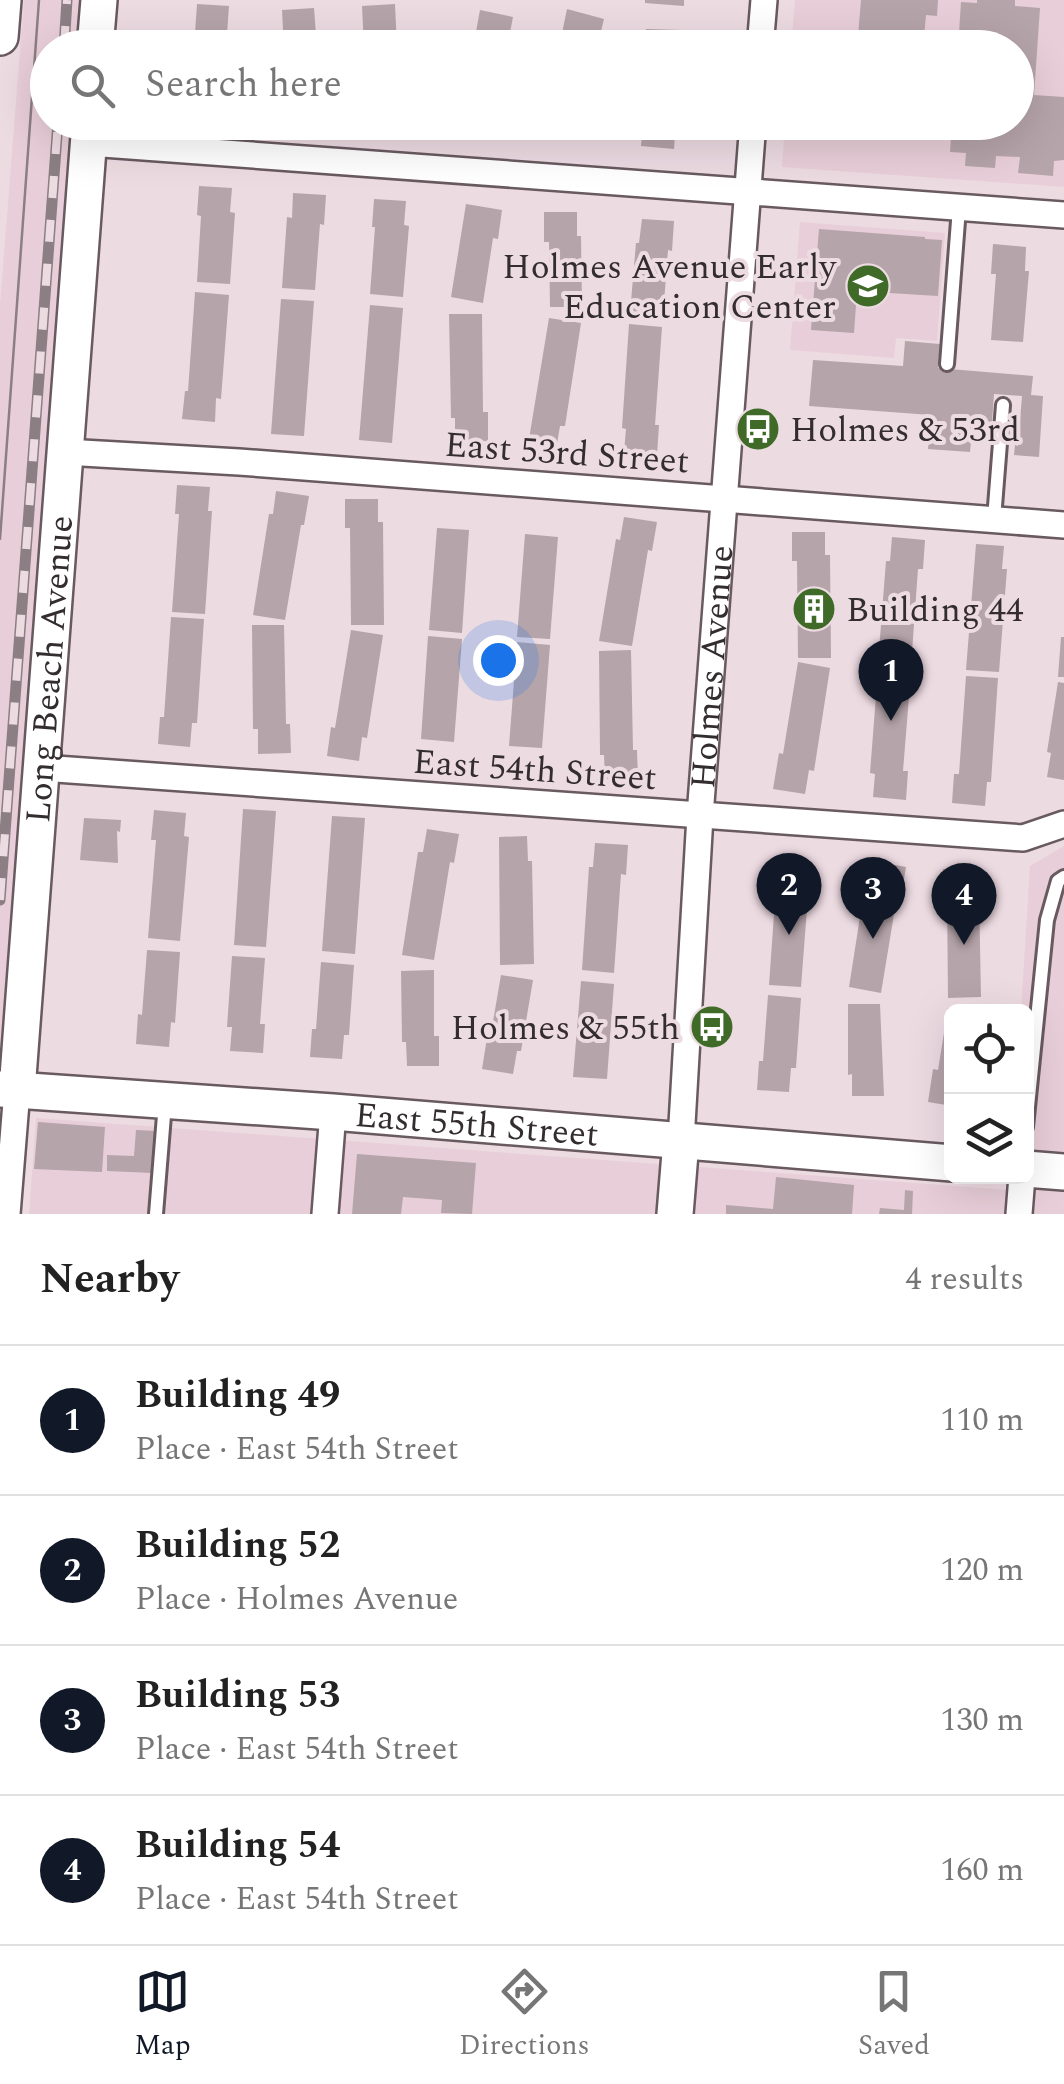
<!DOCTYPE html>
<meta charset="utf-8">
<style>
:root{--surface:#fff;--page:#f6f6f6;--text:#222;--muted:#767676;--line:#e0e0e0;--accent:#111827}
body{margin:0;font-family:Spectral,serif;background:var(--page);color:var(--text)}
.controls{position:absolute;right:30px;bottom:30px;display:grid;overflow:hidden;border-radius:15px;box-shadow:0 10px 40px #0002}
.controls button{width:90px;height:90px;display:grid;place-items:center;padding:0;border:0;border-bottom:2px solid var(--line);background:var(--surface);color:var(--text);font:50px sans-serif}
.you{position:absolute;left:498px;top:660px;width:35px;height:35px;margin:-25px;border:8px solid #fff;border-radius:50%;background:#1a73e8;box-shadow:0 0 0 15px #1a73e833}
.badge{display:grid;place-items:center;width:65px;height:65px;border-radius:50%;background:var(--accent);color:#fff;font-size:32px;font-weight:700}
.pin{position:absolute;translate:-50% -82px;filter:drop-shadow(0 2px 5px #0008)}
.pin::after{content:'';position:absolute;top:52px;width:35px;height:30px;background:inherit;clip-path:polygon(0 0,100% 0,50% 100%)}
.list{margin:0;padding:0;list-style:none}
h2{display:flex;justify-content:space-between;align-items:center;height:130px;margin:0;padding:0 40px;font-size:42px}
h2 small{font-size:32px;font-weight:400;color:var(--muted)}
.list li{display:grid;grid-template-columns:65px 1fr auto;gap:30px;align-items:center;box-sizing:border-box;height:150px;padding:0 40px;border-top:2px solid var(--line)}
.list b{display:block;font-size:38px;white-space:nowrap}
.list p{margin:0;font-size:32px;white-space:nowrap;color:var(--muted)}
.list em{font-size:32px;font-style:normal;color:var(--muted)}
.icon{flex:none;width:55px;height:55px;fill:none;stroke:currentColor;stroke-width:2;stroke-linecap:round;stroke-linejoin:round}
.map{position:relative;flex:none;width:1064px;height:1214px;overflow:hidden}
.search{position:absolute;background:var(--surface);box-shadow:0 10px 40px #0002;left:30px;right:30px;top:30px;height:110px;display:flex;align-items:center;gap:25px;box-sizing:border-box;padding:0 35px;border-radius:55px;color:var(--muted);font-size:38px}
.sheet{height:730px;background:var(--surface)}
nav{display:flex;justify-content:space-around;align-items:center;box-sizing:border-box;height:140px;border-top:2px solid var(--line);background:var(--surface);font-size:28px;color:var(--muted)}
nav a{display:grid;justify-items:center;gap:5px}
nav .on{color:var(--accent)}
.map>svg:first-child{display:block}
.built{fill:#e8ced8}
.building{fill:#b5a4aa}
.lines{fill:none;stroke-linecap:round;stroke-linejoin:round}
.lane-casing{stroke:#695a60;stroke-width:18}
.street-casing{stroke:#695a60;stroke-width:30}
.secondary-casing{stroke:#695a60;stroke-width:40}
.lane{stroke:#fff;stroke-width:12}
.street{stroke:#fff;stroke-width:25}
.secondary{stroke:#fff;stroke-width:35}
.tram{stroke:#8b7f83;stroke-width:2.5}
.rail-casing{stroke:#8b7f83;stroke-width:11}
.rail{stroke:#eddbe2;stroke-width:8;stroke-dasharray:22;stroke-linecap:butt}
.labels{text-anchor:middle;stroke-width:8;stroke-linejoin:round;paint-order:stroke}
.poi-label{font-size:35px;fill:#332d2f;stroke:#eddbe2;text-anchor:end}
.street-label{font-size:35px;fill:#332d2f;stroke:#eddbe2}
</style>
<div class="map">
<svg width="1064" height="1214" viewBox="0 0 1064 1214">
<rect width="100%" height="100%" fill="#eddbe2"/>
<g class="built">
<polygon points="24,0 86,0 82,47 48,48 48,122 77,123 0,1126 0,305"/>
<polygon points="795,0 1064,0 1064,187 782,167 785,123 1016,122 1016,48 791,47"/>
<polygon points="800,222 945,233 937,341 896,338 894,358 790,350"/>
<polygon points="1064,846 1064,1214 29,1214 36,1118 1010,1190 1026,1176 1026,1012 1021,1011 1030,866"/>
</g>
<g class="building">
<polygon points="645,0 684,0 684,6 645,3"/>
<polygon points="861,0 938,0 937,16 926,15 923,48 857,48"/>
<polygon points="977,0 1015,0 1015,6 1040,8 1034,95 1064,97 1064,160 1054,161 1053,176 1018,173 1020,157 996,156 995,168 965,166 966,153 950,152 951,137 843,129 843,122 1016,122 1016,48 958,48 961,2 977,3"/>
<polygon points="197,4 229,6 226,48 194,48"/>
<polygon points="395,4 397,48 364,48 362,6"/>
<polygon points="314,8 317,48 284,48 282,10"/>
<polygon points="567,9 604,19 597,48 559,48"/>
<polygon points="480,10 513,17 507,48 473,48"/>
<polygon points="646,29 683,30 682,48 645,48"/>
<polygon points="455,122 491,122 489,134 469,130 470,127"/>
<polygon points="543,122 578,122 576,131"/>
<polygon points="643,122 676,122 674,149 641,146"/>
<polygon points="199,186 232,188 230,212 235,213 230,284 197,282 201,216 197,215"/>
<polygon points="293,193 326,195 324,225 320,224 315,290 282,288 287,217 292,218"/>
<polygon points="374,199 406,201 404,225 409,226 403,297 370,294 375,227 372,227"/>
<polygon points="466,204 502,210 498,239 493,238 483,303 451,297"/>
<polygon points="544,212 577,212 577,236 581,236 582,307 550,307 549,242 544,242"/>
<polygon points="642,219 674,221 672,251 668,250 663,316 630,313 636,243 639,243"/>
<polygon points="819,229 925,237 925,239 942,240 938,296 857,291 854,333 811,330"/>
<polygon points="993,244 1026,247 1025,271 1029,271 1023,342 991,340 996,274 991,274"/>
<polygon points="195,292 229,295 221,399 216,398 215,422 182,419 185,391 188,391"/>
<polygon points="281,299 314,301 304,436 271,434"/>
<polygon points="370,305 403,308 392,443 359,440"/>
<polygon points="449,314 482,314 483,412 488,412 488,441 455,442 455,418 451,418"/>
<polygon points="549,318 581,323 565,426 560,426 556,450 528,445"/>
<polygon points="629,324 662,327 655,425 659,425 657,455 624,452 626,429 622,428"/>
<polygon points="905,341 940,344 938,368 1033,376 1031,395 1043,396 1039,457 1014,455 1015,445 1018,446 1022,396 994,394 992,422 973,420 970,452 928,449 931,415 809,406 813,360 903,366"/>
<polygon points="177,485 210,487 208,511 212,511 205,614 172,612 179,514 175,514"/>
<polygon points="276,491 309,496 304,525 301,525 285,620 253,615 269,514 273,514"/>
<polygon points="345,499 378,499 378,522 383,522 384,625 351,625 350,528 345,528"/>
<polygon points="624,517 657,522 652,551 648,550 632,646 599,641 616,539 620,540"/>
<polygon points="437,528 469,530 462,633 429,630"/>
<polygon points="792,532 825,532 825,555 830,555 831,658 798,658 797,561 792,561"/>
<polygon points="525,534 558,537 550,639 517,637"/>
<polygon points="892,537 925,540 923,569 918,569 911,666 878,663 886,561 890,561"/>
<polygon points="976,544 1004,546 1002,569 1007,569 999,672 966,670"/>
<polygon points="171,617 204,619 197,723 192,723 190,747 158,744 160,717 164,717"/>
<polygon points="252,625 284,625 286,724 290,724 291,753 258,754 258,729 253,729"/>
<polygon points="351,630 383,635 367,738 362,737 359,761 327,756 331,727 335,728"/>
<polygon points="428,636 462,639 454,742 421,739"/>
<polygon points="1061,637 1064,637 1064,677 1058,677"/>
<polygon points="517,642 550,645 542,748 509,746"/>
<polygon points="631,650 633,750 637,750 638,779 605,779 604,755 600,755 599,651"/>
<polygon points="798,662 830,668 814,771 809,770 805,794 773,789 779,753 783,754"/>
<polygon points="878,670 911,672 903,771 908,771 906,800 873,797 875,774 870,773"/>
<polygon points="966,676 998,678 991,782 987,782 985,806 952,803 954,774 959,774"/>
<polygon points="1058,682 1064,683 1064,780 1047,777 1051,753 1047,752"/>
<polygon points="243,809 276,811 266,947 234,945"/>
<polygon points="154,810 186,813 184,836 189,837 180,941 148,938 156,840 151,840"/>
<polygon points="332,816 365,818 355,954 322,951"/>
<polygon points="84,818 121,820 120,832 117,831 118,863 80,860"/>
<polygon points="427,829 459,834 454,863 450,862 434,960 402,955 418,852 423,852"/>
<polygon points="527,836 528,861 532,861 534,964 500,965 499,837"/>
<polygon points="595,843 628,845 626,875 621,874 614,973 582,970 589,867 593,867"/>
<polygon points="774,856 806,858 804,882 809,882 801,987 769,985 776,886 772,885"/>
<polygon points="874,861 906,867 902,891 898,890 881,993 849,987 865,885 870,886"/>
<polygon points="943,869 974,869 975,893 979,893 981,997 948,998 947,893 944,893"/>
<polygon points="147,950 180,952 175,1023 171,1022 169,1047 136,1044 138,1014 142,1015"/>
<polygon points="232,956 265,958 260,1024 265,1024 263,1053 230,1051 232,1027 227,1027"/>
<polygon points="321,962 354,965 349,1035 344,1035 342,1059 310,1057 312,1029 316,1029"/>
<polygon points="434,970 434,1036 439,1036 439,1066 407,1066 406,1042 402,1042 401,971"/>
<polygon points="501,975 533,980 521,1051 517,1051 513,1074 482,1069 487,1038 490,1039"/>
<polygon points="581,981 614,984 607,1079 573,1077"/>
<polygon points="768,995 801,998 796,1068 791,1068 789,1092 757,1090 759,1061 763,1061"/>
<polygon points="848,1004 880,1004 884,1096 852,1096 852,1074 848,1075"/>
<polygon points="948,1008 952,1009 952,1106 928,1102 933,1069 938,1070"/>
<polygon points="38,1122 105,1127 102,1172 34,1169"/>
<polygon points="136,1130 157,1131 153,1173 107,1171 107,1155 134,1156"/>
<polygon points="357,1154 476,1163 472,1214 441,1213 442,1200 403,1197 401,1214 352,1214"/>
<polygon points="776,1177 854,1185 852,1214 726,1214 726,1205 773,1209"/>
<polygon points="905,1190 913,1191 912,1214 879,1214 880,1208 904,1210"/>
</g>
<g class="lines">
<defs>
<g id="lane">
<polyline points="947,364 959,208"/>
<polyline points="994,519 1003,405"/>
<polyline points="1026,1127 1047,920 1058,881 1064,877"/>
<polyline points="156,1214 165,1103"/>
</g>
<g id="street">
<polyline points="760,48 764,0"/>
<polyline points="89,143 1064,215"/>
<polyline points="65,452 239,462 1064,525"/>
<polyline points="42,768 1023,838 1064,824"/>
<path id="s1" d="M681,1141L700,816L753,122"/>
<polyline points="7,1214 17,1090"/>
<polyline points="325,1214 333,1112"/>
<polyline points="1019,1214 1022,1176"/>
</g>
<g id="secondary">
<polyline points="0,37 3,0"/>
<polyline points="95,48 99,0"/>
<path id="s2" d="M0,1089L333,1112L952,1163"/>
<path id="s3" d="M17,1090L90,122"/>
<polyline points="1026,1169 1064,1172"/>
<polyline points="675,1214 681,1141"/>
</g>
</defs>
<use href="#lane" class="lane-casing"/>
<use href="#street" class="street-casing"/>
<use href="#secondary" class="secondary-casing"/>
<use href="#lane" class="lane"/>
<use href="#street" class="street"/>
<use href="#secondary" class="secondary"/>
<polyline class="tram" points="0,539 39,0"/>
<defs>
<g id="rail">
<polyline points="64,48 67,0"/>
<polyline points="0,900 58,122"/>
</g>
</defs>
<use href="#rail" class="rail-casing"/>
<use href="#rail" class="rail"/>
</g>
<defs>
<symbol id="school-disc" viewBox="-11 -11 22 22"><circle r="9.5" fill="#3f6a28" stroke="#eddbe2"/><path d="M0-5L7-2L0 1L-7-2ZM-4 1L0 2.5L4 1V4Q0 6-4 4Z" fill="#fff"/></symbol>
<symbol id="bus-disc" viewBox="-11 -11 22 22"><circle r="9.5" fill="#3f6a28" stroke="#eddbe2"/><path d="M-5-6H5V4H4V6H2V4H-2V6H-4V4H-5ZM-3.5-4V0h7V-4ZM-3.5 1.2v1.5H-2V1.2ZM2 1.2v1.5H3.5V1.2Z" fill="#fff"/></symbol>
<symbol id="building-disc" viewBox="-11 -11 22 22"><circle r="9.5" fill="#3f6a28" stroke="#eddbe2"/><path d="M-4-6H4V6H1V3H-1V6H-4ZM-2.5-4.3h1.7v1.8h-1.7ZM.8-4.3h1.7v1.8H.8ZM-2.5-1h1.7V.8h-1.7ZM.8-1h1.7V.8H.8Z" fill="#fff"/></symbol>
</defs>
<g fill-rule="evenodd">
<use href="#school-disc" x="843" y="261" width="50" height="50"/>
<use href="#bus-disc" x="733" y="404" width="50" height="50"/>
<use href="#building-disc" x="789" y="584" width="50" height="50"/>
<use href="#bus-disc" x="687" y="1002" width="50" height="50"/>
</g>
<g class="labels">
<g class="poi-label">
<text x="836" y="278">Holmes Avenue Early<tspan x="836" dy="40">Education Center</tspan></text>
<text x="790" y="441" text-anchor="start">Holmes &amp; 53rd</text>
<text x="846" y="621" text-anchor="start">Building 44</text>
<text x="680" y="1039">Holmes &amp; 55th</text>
</g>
<g class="street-label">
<text transform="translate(567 452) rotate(4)" y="12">East 53rd Street</text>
<text dy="12" stroke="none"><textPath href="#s3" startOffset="422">Long Beach Avenue</textPath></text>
<text dy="12" stroke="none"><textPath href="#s1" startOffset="475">Holmes Avenue</textPath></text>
<text transform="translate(535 769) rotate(4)" y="12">East 54th Street</text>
<text dy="12" stroke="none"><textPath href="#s2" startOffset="478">East 55th Street</textPath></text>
</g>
</g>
</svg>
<div class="controls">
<button><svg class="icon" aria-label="locate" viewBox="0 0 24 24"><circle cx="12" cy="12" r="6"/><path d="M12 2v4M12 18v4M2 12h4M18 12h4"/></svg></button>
<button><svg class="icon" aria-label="layers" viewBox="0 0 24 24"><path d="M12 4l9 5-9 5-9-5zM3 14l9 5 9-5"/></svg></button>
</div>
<div class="you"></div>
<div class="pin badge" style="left:891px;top:721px">1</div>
<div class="pin badge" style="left:789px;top:935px">2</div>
<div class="pin badge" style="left:873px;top:939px">3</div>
<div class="pin badge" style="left:964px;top:945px">4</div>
<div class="search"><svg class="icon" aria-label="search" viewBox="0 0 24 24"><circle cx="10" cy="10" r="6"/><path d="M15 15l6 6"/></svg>Search here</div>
</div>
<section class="sheet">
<h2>Nearby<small>4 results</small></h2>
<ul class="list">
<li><span class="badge">1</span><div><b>Building 49</b><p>Place · East 54th Street</p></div><em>110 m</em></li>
<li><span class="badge">2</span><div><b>Building 52</b><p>Place · Holmes Avenue</p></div><em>120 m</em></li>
<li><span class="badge">3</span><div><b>Building 53</b><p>Place · East 54th Street</p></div><em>130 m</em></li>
<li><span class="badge">4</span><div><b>Building 54</b><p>Place · East 54th Street</p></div><em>160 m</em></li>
</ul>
</section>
<nav>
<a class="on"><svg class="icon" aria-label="map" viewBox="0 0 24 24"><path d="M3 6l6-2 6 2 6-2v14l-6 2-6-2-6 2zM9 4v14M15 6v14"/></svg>Map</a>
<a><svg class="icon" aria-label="directions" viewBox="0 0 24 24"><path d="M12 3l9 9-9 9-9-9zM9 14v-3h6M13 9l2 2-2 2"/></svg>Directions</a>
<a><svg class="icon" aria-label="saved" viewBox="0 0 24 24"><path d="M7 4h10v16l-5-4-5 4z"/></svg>Saved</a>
</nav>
